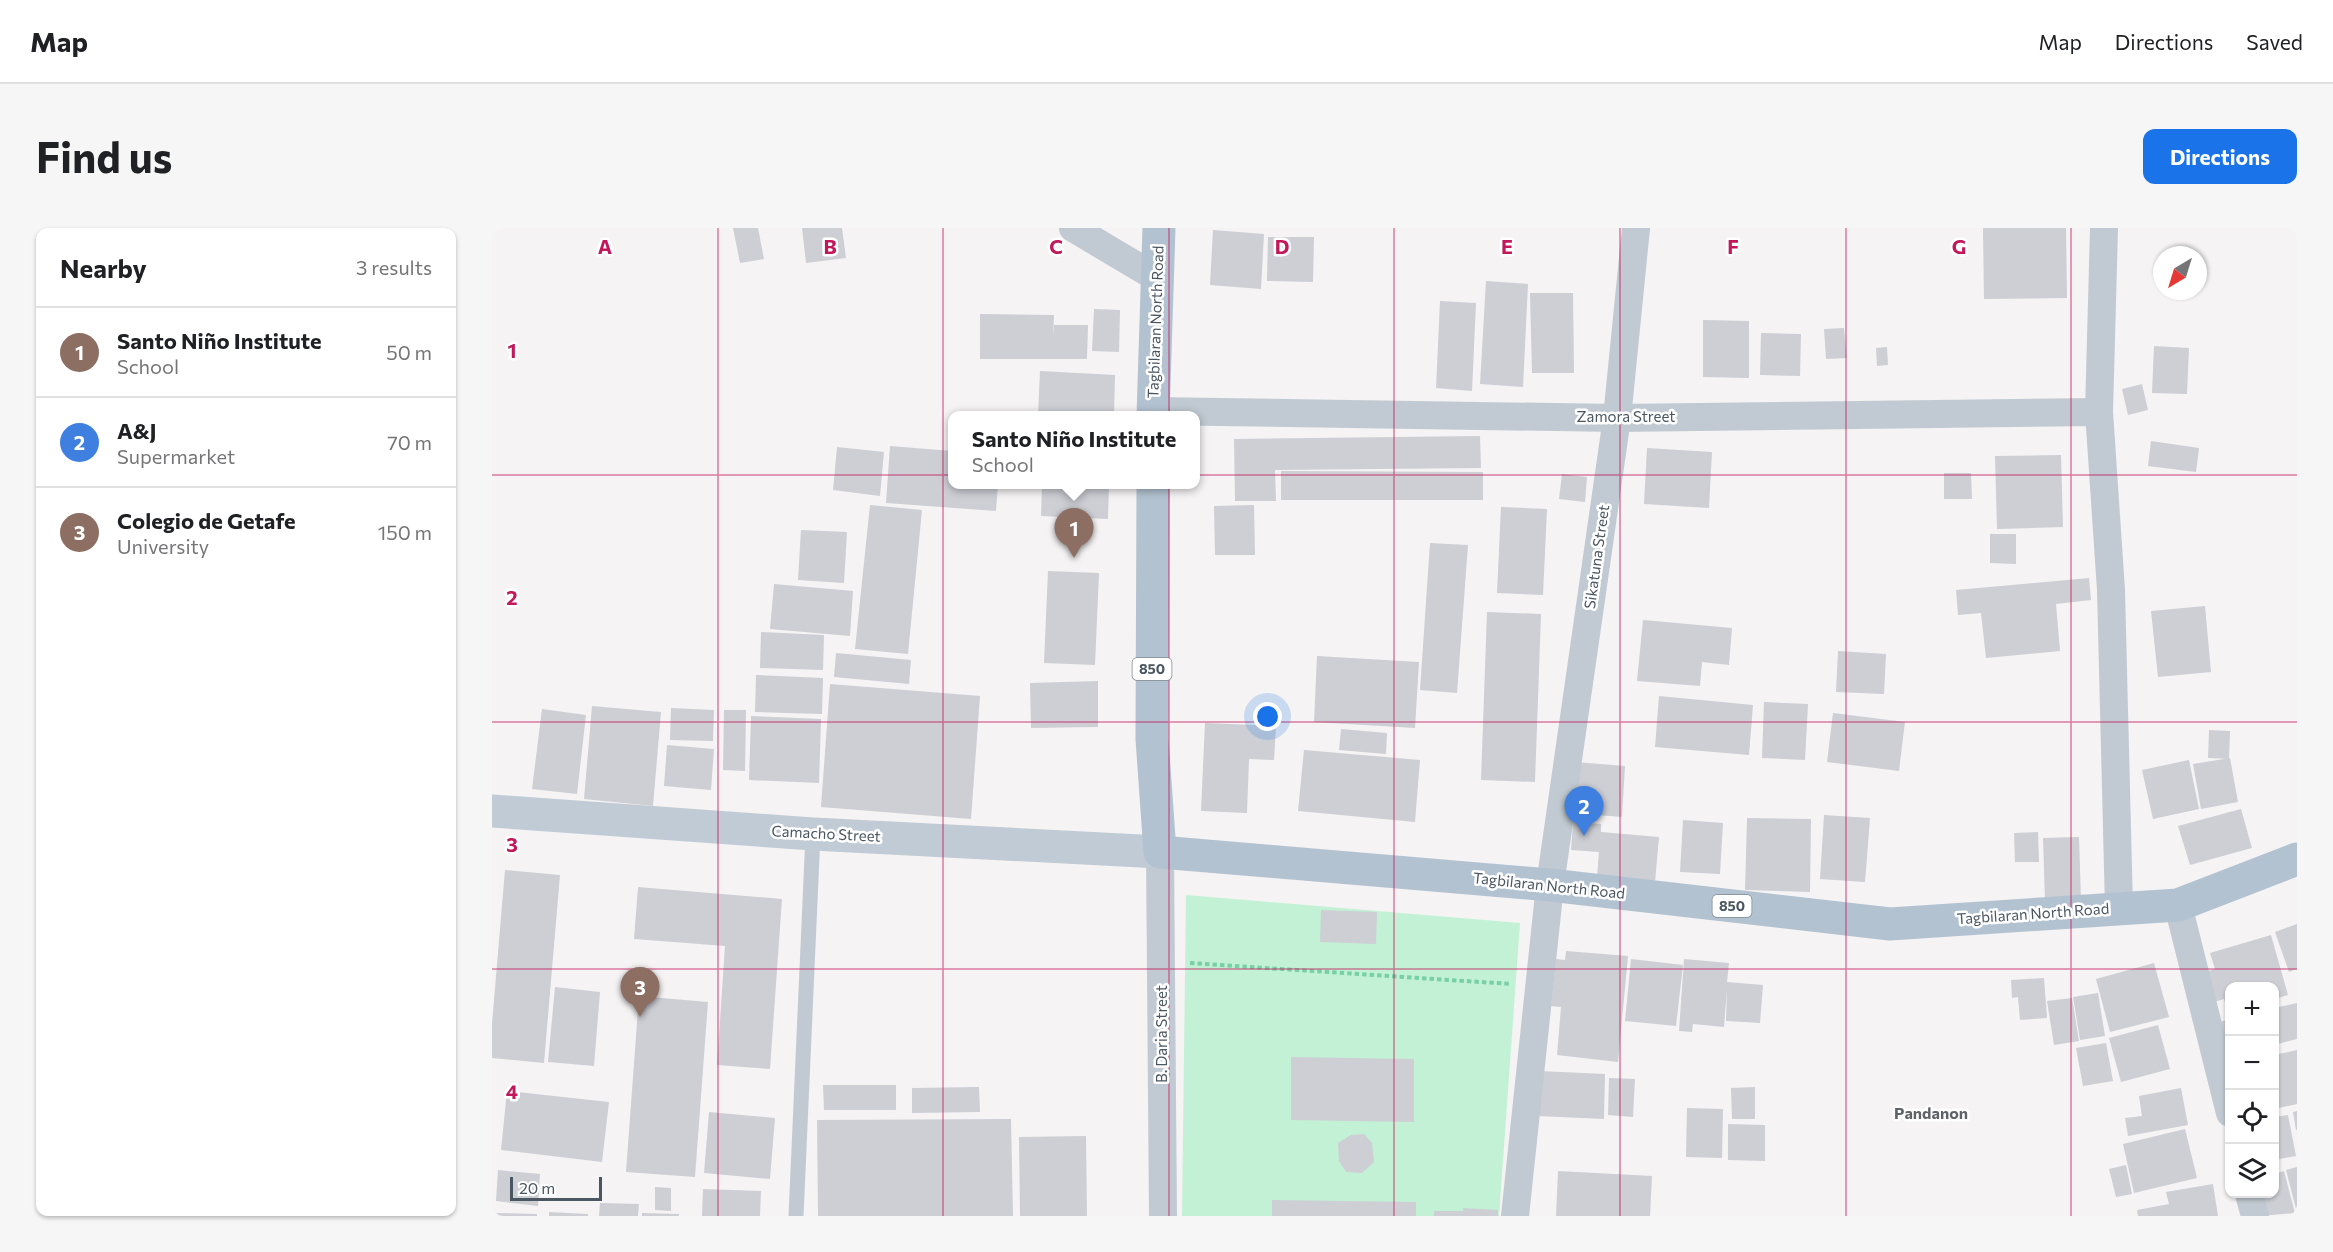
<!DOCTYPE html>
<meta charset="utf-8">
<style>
:root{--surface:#fff;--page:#f6f6f6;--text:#202124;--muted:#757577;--line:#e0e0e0;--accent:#1a73e8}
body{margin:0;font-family:Commissioner,sans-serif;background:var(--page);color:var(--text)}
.controls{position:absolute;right:18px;bottom:18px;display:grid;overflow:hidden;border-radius:12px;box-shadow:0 2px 4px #0004}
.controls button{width:54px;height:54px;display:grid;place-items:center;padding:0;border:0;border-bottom:2px solid var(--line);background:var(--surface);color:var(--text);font:30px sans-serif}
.compass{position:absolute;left:1661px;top:18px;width:54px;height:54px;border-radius:50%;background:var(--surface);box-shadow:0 2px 4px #0004;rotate:218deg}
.scale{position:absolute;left:18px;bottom:15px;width:92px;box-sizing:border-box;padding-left:6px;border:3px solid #4a5661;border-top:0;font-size:16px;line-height:21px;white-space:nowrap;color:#4a5661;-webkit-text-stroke:4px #fff;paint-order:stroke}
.you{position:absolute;left:776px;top:489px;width:21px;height:21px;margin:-15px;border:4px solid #fff;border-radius:50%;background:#1a73e8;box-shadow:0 0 0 9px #1a73e833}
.badge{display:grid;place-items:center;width:39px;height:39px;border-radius:50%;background:var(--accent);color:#fff;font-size:20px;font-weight:700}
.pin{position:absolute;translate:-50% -50px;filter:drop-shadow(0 2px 3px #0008)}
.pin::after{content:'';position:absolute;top:32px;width:21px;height:18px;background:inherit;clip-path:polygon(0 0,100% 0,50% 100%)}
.popup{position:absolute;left:456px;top:183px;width:252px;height:78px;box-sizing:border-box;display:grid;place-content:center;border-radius:12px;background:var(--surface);filter:drop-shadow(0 2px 4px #0005);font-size:20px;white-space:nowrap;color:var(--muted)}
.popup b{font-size:22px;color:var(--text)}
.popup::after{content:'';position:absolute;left:50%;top:100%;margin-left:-12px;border:12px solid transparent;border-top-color:var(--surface)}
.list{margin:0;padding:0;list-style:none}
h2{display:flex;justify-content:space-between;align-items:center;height:78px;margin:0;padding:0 24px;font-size:26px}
h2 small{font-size:20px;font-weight:400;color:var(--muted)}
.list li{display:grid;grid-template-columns:39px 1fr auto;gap:18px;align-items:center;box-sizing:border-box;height:90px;padding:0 24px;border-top:2px solid var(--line)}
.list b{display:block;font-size:22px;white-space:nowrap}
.list p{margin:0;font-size:20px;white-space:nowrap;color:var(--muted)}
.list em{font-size:20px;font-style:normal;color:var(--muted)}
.icon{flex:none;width:33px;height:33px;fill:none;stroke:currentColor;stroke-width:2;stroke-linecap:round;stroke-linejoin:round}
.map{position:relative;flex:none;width:1805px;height:988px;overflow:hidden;border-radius:12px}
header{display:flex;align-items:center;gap:36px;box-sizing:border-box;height:84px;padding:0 30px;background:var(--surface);border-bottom:2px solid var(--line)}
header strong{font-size:28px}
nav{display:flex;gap:33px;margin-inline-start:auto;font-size:21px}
.intro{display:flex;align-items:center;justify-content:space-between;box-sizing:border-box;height:144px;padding:0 36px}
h1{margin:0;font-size:42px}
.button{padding:15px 27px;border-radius:12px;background:var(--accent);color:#fff;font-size:21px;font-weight:700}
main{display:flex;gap:36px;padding:0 36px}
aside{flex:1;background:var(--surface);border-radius:12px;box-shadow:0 2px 4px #0004}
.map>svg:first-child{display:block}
.green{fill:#c3f1d5}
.building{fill:#cdcfd5}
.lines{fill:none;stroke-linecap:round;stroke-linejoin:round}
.path{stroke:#7ad0a6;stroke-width:4;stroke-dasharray:4.5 3;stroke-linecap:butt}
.lane{stroke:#c1cad2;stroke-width:15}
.street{stroke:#c1cad2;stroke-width:28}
.secondary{stroke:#c1cbd6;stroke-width:33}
.primary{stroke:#b3c2d1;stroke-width:33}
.grid{fill:none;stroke:#c2185b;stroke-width:1.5;stroke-opacity:0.55}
.labels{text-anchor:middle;stroke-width:5;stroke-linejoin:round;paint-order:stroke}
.shield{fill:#fff;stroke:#808990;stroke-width:1.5}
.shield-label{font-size:14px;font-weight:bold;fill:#4a5661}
.street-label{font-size:15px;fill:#4a5661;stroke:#fff}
.neighbourhood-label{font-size:16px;font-weight:bold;fill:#5f6368;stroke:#fff}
.grid-label{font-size:20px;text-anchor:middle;font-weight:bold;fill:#c2185b;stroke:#fff;stroke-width:5;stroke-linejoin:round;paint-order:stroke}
</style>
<header>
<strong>Map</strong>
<nav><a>Map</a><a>Directions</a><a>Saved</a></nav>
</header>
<div class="intro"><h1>Find us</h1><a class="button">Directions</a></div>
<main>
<aside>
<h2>Nearby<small>3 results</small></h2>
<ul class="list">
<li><span class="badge" style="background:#8d6e63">1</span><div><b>Santo Niño Institute</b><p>School</p></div><em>50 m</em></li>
<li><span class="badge" style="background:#3f7fe0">2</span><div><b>A&amp;J</b><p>Supermarket</p></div><em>70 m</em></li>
<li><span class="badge" style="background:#8d6e63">3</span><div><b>Colegio de Getafe</b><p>University</p></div><em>150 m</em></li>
</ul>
</aside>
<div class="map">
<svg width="1805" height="988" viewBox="0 0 1805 988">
<rect width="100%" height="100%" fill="#f5f3f3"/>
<polygon class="green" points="694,667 1028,695 1007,988 690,988"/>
<g class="building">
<polygon points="241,0 266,0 272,31 248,35"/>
<polygon points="310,0 350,0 354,30 314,35"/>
<polygon points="1491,0 1574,0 1575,70 1492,71"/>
<polygon points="721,2 772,6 769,61 718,57"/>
<polygon points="776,9 822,9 821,54 775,53"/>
<polygon points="994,53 1036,56 1031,159 988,156"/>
<polygon points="1038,65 1081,65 1082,145 1040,145"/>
<polygon points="948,73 984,75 980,163 944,160"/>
<polygon points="602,81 628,82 627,124 600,123"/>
<polygon points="488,86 562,87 561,108 562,97 596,97 595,131 488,131"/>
<polygon points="1211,92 1257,93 1257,150 1211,149"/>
<polygon points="1352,100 1355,130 1334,131 1332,101"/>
<polygon points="1269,105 1309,106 1308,148 1268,147"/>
<polygon points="1662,118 1697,120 1695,166 1660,165"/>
<polygon points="1395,119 1396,137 1385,138 1384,120"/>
<polygon points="548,143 623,147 622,188 546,188"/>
<polygon points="1650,156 1656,182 1636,187 1630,161"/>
<polygon points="988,208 989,240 783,242 784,273 743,273 742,211"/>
<polygon points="1659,213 1707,220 1704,244 1656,238"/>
<polygon points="398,218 460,223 460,256 506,256 504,283 394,275"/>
<polygon points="345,219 392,224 388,268 341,262"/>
<polygon points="1155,220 1220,224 1217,280 1152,276"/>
<polygon points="1569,227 1571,299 1505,301 1503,228"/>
<polygon points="789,243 991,244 991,272 789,272"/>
<polygon points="1452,245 1479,245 1480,271 1452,271"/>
<polygon points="1070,246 1095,249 1093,274 1067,271"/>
<polygon points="550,256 617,256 616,291 549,288"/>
<polygon points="378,277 430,282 416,426 363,421"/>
<polygon points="762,277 763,327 723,327 722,278"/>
<polygon points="1009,279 1055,281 1051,367 1005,365"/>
<polygon points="309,302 355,304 352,355 306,352"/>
<polygon points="1498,306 1524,306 1524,336 1498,335"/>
<polygon points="938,315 976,317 965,465 928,462"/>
<polygon points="556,343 607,345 603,437 552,435"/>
<polygon points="1597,350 1599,372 1564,376 1568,423 1494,430 1489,385 1466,387 1464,362"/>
<polygon points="282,356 361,363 358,408 278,401"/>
<polygon points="1713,378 1719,444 1666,449 1659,383"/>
<polygon points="995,384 1049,386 1043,554 989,552"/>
<polygon points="1151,392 1240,400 1237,437 1210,434 1208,458 1145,453"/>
<polygon points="269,404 332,407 331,442 268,440"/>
<polygon points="1346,423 1394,426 1392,466 1344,464"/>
<polygon points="344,425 419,432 417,456 342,449"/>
<polygon points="825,428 927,434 923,500 822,494"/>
<polygon points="264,447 331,450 330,486 263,484"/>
<polygon points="606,453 606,499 539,500 538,455"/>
<polygon points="338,456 488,468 479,591 329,579"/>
<polygon points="1167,468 1261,477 1257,527 1163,519"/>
<polygon points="1272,474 1316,476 1313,532 1270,530"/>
<polygon points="100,478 169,484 161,578 92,571"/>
<polygon points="179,480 222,482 221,513 178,512"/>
<polygon points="50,481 94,487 85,566 40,561"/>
<polygon points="232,482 254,482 253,543 231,542"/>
<polygon points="1341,485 1413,494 1407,543 1335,534"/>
<polygon points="259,488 329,491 327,555 257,552"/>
<polygon points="713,495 784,498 782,532 757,531 755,585 709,583"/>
<polygon points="849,501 895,505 894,526 847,522"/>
<polygon points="1717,502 1738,503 1737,531 1716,530"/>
<polygon points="175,517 222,521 219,562 172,558"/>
<polygon points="812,522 928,532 923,594 806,583"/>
<polygon points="1738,530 1746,574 1709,581 1701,536"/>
<polygon points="1697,532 1707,581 1661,591 1650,542"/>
<polygon points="1083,534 1133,538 1130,589 1080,585"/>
<polygon points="1749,581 1760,620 1698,637 1686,598"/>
<polygon points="1332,587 1378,590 1373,654 1328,651"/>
<polygon points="1255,590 1319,591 1318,664 1253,662"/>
<polygon points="1191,592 1231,595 1228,646 1188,644"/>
<polygon points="1081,594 1109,596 1109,604 1167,609 1163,654 1105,649 1107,624 1079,622"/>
<polygon points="1546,604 1547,634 1523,634 1522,605"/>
<polygon points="1587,609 1589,672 1553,673 1551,610"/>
<polygon points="13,642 68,647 52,835 0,830 0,796"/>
<polygon points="146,659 290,671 278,841 225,837 233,718 142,711"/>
<polygon points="829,682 885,684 884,716 828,714"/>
<polygon points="1805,696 1805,741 1797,744 1783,704"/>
<polygon points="1779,707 1796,767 1782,771 1782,758 1738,758 1738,783 1735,784 1732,771 1716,776 1707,746 1723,741 1718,725"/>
<polygon points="1074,723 1136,728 1126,834 1065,827 1069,779 1059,778 1064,731 1073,732"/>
<polygon points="1139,731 1191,737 1184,798 1133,793"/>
<polygon points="1192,731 1237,735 1235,754 1271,757 1268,795 1234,793 1235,761 1232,799 1201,796 1200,804 1187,803"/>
<polygon points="1662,735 1677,789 1618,804 1604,751"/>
<polygon points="1552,750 1555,790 1528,792 1526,769 1520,770 1519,752"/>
<polygon points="63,759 108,764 102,838 56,834"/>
<polygon points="1606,765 1613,808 1588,812 1581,769"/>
<polygon points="147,768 216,774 203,949 134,944"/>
<polygon points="1580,770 1587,813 1562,817 1555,773"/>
<polygon points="1805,775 1805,811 1782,817 1782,780"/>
<polygon points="1738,791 1738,830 1728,794"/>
<polygon points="1666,797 1678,841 1629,854 1617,810"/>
<polygon points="1614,815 1621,853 1591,858 1584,820"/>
<polygon points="1805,822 1805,876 1782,881 1782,827"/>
<polygon points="799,829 922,831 922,894 799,892"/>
<polygon points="1048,843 1113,846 1112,891 1046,888"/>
<polygon points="1117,850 1143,851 1141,889 1116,887"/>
<polygon points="331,857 404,857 404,882 332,882"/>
<polygon points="487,859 488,884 420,885 420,860"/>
<polygon points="1263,859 1263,891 1240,891 1239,860"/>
<polygon points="1689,860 1696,897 1636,908 1633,890 1650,888 1647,868"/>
<polygon points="15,863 117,874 110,934 9,922"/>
<polygon points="1195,880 1231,881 1230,930 1194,929"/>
<polygon points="1805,883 1805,902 1804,902 1801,884"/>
<polygon points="217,884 283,890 278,951 212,945"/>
<polygon points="1796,887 1804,928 1782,932 1782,889"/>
<polygon points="519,891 521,988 326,988 325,892"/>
<polygon points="1236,896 1273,897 1273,933 1236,932"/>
<polygon points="1693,901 1705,950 1642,965 1631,916"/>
<polygon points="872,906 880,915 882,934 870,945 854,944 847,933 846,915 859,907"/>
<polygon points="594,908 595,988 528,988 527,909"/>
<polygon points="1634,937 1640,966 1624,969 1617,941"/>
<polygon points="1805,939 1805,981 1804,981 1794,942"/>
<polygon points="6,942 48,946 46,978 4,973"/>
<polygon points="1066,943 1160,948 1158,988 1064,988"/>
<polygon points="1792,943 1803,985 1768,988 1762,966 1782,966 1782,946"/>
<polygon points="1721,956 1726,988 1646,988 1645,982 1677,976 1674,964"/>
<polygon points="163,959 179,960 179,983 163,982"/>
<polygon points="211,961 269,963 268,988 210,988"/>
<polygon points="780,972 924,974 924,988 780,988"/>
<polygon points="108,975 147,976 146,988 107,988"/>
<polygon points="971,980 1006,982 1006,988 942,988 942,983 971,983"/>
<polygon points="57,984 96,986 96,988 57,988"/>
<polygon points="3,985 45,986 45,988 3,988"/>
<polygon points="150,985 187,986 187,988 150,988"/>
</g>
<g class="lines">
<polyline class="path" points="698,735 1019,756"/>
<polyline class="lane" points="304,988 321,606"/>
<g class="street">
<polyline points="581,0 665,50"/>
<polyline points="1612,0 1607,184 1619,362 1627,680"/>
<polyline points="661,183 1125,190 1607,184"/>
<polyline points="668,624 671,988"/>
<polyline points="1686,677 1738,885"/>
<polyline points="1757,966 1763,988"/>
<polyline points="1023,988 1058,657 1125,190 1144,0"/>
</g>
<polyline class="secondary" points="0,583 321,606 668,624"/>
<g class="primary">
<polyline points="661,188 667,0"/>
<polyline points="661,256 660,511 668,624 1058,657 1398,696 1686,677 1805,631"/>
</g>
</g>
<path class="grid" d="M226,0V988M451,0V988M677,0V988M902,0V988M1128,0V988M1354,0V988M1579,0V988M0,247H1805M0,494H1805M0,741H1805"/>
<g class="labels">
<g class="shield">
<rect x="640.5" y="430" width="39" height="22" rx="4.5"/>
<rect x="1220.5" y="667" width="39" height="22" rx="4.5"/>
</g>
<g class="shield-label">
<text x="660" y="446">850</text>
<text x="1240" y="683">850</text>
</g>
<g class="street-label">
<text transform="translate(664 94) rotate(-88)" y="5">Tagbilaran North Road</text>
<text x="1134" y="194">Zamora Street</text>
<text transform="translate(1105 329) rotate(-82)" y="5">Sikatuna Street</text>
<text transform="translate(334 606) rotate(3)" y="5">Camacho Street</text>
<text transform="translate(1057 658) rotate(6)" y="5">Tagbilaran North Road</text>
<text transform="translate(1541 686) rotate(-4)" y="5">Tagbilaran North Road</text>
<text transform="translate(670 806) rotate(-90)" y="5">B. Daria Street</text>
</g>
<g class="neighbourhood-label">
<text x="1439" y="891">Pandanon</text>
</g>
</g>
<g class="grid-label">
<text x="113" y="26">A</text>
<text x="338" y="26">B</text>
<text x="564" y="26">C</text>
<text x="790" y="26">D</text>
<text x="1015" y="26">E</text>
<text x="1241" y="26">F</text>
<text x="1467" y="26">G</text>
<text x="20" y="130">1</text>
<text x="20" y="377">2</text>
<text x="20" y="624">3</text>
<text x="20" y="871">4</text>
</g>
</svg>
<div class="controls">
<button>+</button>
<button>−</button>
<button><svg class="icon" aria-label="locate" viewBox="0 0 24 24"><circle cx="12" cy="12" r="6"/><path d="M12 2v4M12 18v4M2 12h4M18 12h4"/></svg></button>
<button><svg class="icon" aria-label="layers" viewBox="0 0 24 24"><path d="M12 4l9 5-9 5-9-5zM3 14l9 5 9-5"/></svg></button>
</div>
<svg class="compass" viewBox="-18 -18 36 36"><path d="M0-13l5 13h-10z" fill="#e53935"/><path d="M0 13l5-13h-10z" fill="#757577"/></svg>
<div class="scale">20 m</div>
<div class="you"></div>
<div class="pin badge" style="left:582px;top:330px;background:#8d6e63">1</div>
<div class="popup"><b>Santo Niño Institute</b>School</div>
<div class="pin badge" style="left:1092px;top:608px;background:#3f7fe0">2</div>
<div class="pin badge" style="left:148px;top:789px;background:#8d6e63">3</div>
</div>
</main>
